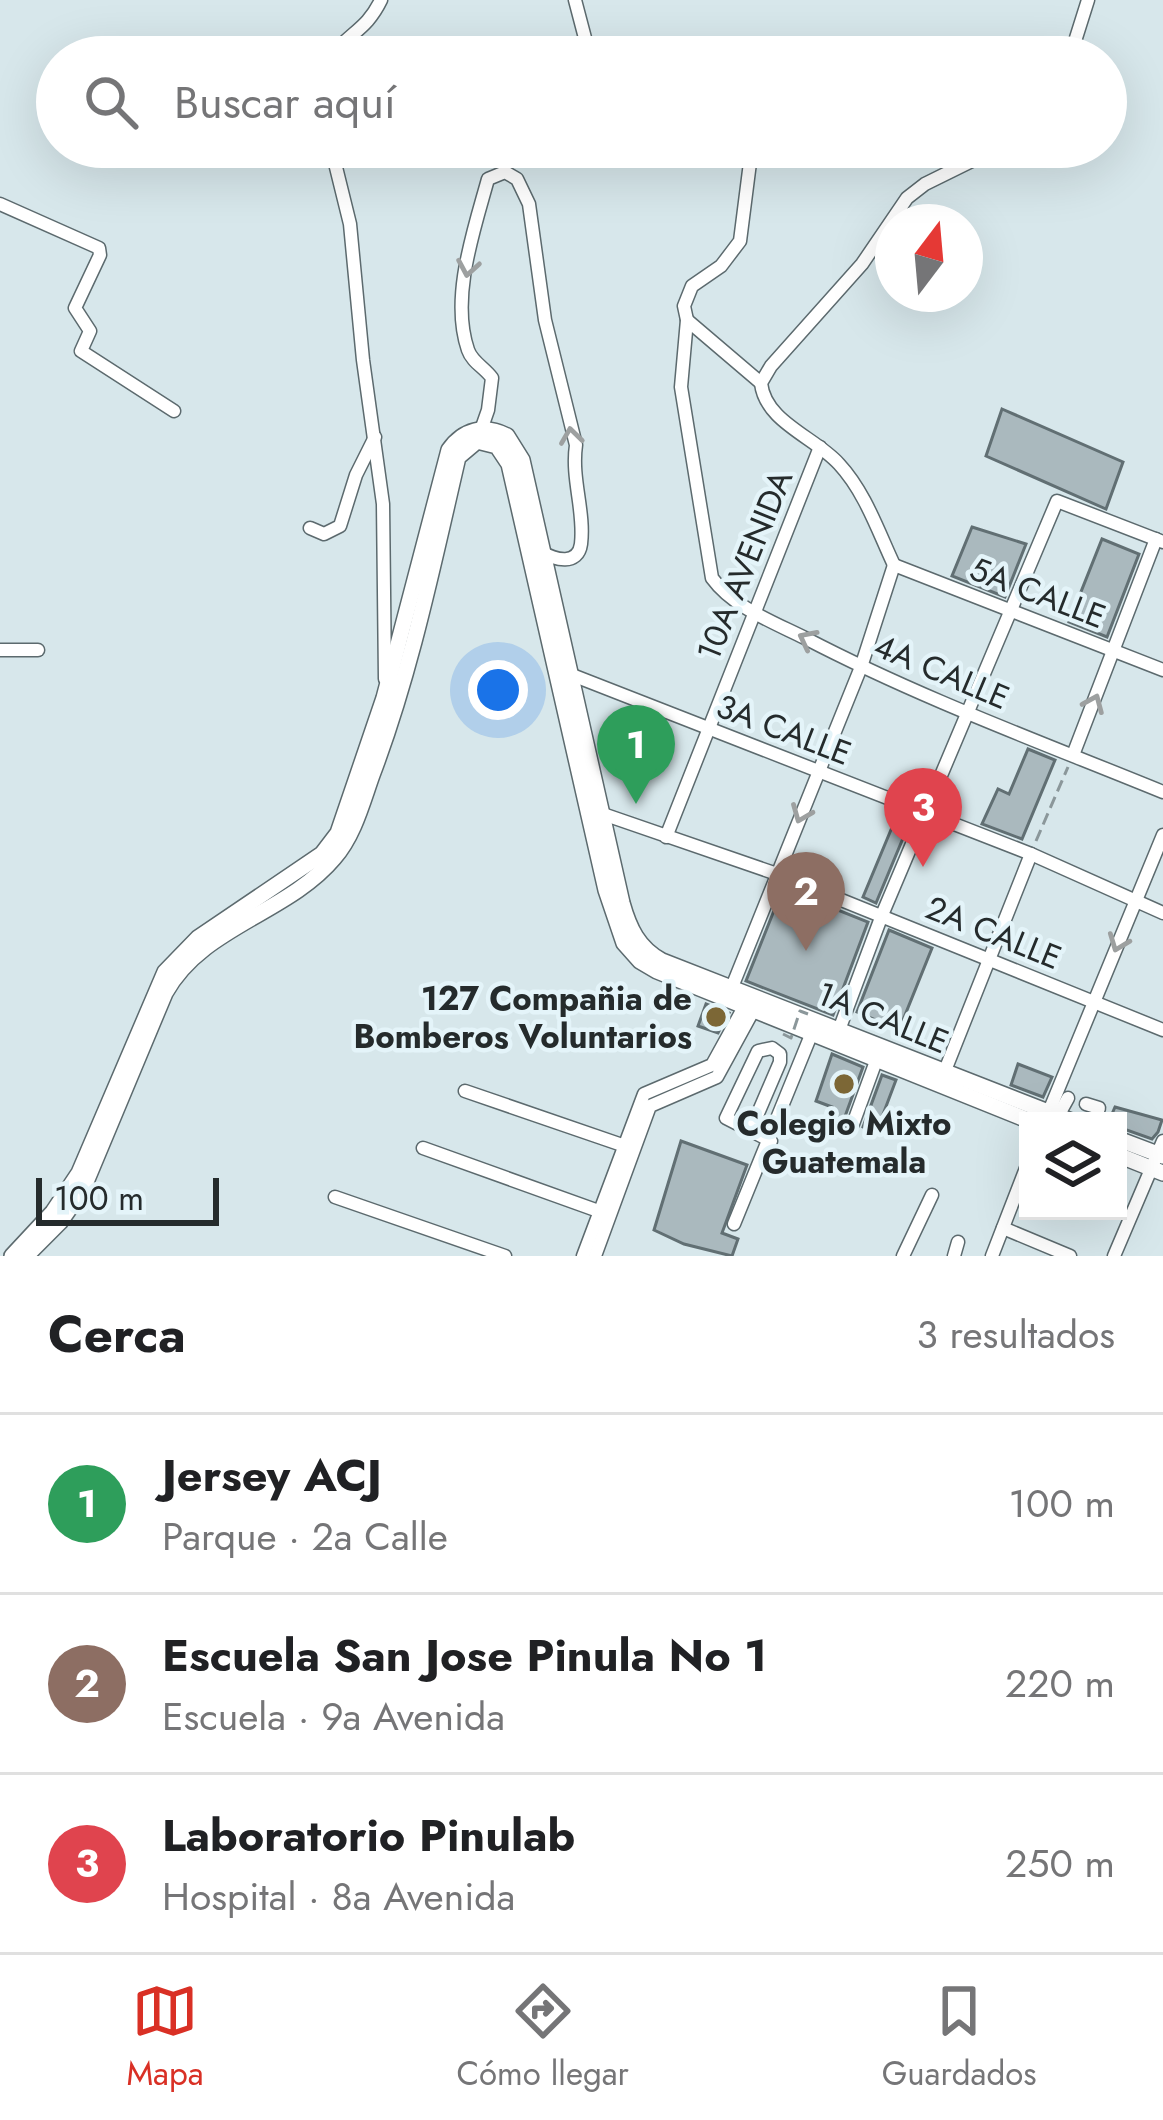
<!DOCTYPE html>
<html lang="es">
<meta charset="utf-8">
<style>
:root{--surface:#fff;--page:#f6f6f6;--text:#202124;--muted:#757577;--line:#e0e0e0;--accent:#d93025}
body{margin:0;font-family:Jost,sans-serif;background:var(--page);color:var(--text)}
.controls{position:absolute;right:36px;bottom:36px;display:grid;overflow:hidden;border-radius:0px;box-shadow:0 12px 48px #0002}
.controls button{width:108px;height:108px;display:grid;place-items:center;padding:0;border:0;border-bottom:3px solid var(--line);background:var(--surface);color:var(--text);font:60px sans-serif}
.compass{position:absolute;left:875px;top:204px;width:108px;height:108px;border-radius:50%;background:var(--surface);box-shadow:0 12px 48px #0002;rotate:16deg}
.scale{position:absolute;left:36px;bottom:30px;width:183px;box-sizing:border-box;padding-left:12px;border:6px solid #252b2c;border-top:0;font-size:33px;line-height:42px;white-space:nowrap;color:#252b2c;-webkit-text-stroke:9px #e4f4f9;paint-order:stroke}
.you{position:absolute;left:498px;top:690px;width:42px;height:42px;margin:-30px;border:9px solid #fff;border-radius:50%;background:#1a73e8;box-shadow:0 0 0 18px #1a73e833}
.badge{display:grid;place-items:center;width:78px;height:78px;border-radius:50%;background:var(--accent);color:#fff;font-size:39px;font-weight:700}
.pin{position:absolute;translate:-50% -99px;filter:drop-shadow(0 3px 6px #0008)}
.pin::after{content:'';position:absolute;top:63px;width:42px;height:36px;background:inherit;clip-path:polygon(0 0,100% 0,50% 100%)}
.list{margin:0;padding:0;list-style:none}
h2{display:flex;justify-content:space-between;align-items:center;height:156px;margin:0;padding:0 48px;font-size:51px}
h2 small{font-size:39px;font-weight:400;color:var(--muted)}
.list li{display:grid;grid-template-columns:78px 1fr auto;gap:36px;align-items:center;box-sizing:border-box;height:180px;padding:0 48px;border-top:3px solid var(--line)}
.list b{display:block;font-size:45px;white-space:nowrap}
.list p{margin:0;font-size:39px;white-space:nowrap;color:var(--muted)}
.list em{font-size:39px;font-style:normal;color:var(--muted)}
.icon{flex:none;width:66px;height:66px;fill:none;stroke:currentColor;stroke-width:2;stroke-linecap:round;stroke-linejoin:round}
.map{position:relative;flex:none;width:1163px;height:1256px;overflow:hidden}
.search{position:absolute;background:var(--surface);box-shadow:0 12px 48px #0002;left:36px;right:36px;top:36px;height:132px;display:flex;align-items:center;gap:30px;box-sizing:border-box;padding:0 42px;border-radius:66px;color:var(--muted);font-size:45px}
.sheet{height:696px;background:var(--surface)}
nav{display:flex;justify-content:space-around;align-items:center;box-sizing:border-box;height:168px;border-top:3px solid var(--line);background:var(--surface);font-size:33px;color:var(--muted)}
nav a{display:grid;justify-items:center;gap:6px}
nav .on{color:var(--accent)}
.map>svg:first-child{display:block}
.building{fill:#aab9be;stroke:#616f73;stroke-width:3}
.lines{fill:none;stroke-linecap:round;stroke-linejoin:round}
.minor-casing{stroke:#5c6a6e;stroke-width:15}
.major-casing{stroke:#5c6a6e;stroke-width:18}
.path{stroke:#8b979a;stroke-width:3;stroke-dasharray:12 6;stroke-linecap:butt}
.minor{stroke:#fff;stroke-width:12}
.major{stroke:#fff;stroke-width:15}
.path-bridge{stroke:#8b979a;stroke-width:3;stroke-dasharray:12 6;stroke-linecap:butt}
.oneway{stroke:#9da0a0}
.poi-dot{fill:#7c6736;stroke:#e4f4f9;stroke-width:4.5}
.labels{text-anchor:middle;stroke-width:9;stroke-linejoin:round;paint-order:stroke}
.street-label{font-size:33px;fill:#252b2c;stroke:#e4f4f9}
.poi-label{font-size:33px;font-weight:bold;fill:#252b2c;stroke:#e4f4f9;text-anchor:end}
</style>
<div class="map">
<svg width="1163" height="1256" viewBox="0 0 1163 1256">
<rect width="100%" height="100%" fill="#d7e7eb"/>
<g class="building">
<polygon points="1002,409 1123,462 1106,509 986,456"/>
<polygon points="972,527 1026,544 1005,597 952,576"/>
<polygon points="1102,539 1139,554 1107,637 1069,622"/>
<polygon points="1028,749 1055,760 1022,839 982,824 998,789 1009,794"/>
<polygon points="898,813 911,819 876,903 863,897"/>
<polygon points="783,888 868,922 833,1015 746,981"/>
<polygon points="889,930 932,948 899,1030 857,1012"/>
<polygon points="706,1004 729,1013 718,1033 698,1026"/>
<polygon points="832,1054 863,1067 843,1122 849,1134 825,1126 832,1107 816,1101"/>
<polygon points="1018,1064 1052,1077 1043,1097 1011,1085"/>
<polygon points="882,1075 896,1080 876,1133 863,1127"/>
<polygon points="1115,1107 1162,1120 1158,1132 1152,1139 1118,1127 1118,1121 1109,1121"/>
<polygon points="681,1141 747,1165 722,1233 738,1239 732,1256 684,1244 654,1230"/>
</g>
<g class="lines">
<defs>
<g id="minor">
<polyline points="575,0 590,57"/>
<path d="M331,57C349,32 366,31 381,0"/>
<polyline points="1070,57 1088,0"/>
<polyline points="331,147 350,224 363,360 383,504 385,679"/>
<path d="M752,147L740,241L721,266L692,286L684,306L687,320L681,387L712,578C733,607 773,622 805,638C920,698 1043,743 1163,792"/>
<polyline points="0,204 99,248 100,255 75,308 90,331 81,351 174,411"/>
<polyline points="687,320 761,383"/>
<path d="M481,430L488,410L492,378C485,368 472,362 468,350C450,298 474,230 488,179L505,172L517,179L529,204L545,320L576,445C571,479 585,511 581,544C578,566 555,560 542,552"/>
<polyline points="310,528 324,534 340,526 356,475 375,437"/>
<path d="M894,565C878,531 865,492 839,464C815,437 765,422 761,383L771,366L862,264L907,198L925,184L1000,147"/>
<polyline points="894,565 1163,670"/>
<polyline points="0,650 38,650"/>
<polyline points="567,673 1031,854 1163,913"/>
<polyline points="1073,755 1156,539"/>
<polyline points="600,813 777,874 1163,1030"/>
<polyline points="666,837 820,447"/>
<polyline points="732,987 861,667 894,565"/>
<polyline points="836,1038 882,915 1057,501 1163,542"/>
<polyline points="944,1073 1031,854"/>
<polyline points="465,1091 625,1146"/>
<polyline points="1086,1104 1099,1108 1094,1121"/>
<polyline points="1058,1116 1068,1098"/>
<polyline points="1045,1121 1163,835"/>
<polyline points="853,1124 876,1061"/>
<polyline points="750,1132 780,1062 780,1054 772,1048 758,1051 726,1118 771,1141"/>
<polyline points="423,1148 604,1213"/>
<polyline points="335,1197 505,1256"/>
<polyline points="734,1224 811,1035"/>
<polyline points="1003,1228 1070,1256"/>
<polyline points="583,1256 644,1094 712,1065 744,1007"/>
<polyline points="595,1256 650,1106 717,1077 753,1011"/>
<polyline points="903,1256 932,1195"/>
<polyline points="954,1256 958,1242"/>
<polyline points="992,1256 1028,1163"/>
<polyline points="1114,1256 1163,1141"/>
</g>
<g id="major">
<polyline points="1118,1139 1163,1156"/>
<polyline points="1118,1155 1163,1173"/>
<path d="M12,1256L53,1212L79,1173L165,972L198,938L322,854L338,833L384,698L449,450C463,430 484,424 507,436L522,460L622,903C629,928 638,948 662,961L1071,1121"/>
<path d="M26,1256L60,1222L83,1189L165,993C202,926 287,914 334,858C354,835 362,803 372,775C411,672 433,564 458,457L477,441L497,446L509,464L606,890L624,943L640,961L657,971L1030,1121"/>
</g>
</defs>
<use href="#minor" class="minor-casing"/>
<use href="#major" class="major-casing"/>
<polyline class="path" points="1036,841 1068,767"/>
<use href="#minor" class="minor"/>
<use href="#major" class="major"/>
<polyline class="path-bridge" points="783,1034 791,1038 800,1011 808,1014"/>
</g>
<defs><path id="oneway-chevron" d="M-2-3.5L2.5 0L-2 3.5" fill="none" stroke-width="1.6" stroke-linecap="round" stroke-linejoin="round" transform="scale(3)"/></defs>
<g class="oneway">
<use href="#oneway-chevron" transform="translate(468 268) rotate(100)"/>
<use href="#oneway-chevron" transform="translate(571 436) rotate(-98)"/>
<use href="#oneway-chevron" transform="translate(807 639) rotate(-153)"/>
<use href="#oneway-chevron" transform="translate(1094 703) rotate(-67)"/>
<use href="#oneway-chevron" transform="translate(801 814) rotate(112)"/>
<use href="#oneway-chevron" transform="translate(1118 943) rotate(111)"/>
</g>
<g class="poi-dot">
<circle cx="716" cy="1017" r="12"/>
<circle cx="844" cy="1084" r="12"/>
</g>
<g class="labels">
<g class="street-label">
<text transform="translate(744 565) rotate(-68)" y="12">10A AVENIDA</text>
<text transform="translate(1038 592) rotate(21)" y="12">5A CALLE</text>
<text transform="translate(942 671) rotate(23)" y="12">4A CALLE</text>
<text transform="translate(784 729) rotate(21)" y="12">3A CALLE</text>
<text transform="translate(994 932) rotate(22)" y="12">2A CALLE</text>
<text transform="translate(883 1017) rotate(22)" y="12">1A CALLE</text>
</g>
<g class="poi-label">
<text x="692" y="1010">127 Compañia de<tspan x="692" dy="38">Bomberos Voluntarios</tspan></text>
<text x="844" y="1135" text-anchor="middle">Colegio Mixto<tspan x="844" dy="38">Guatemala</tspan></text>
</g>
</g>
</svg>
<div class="controls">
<button><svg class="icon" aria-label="layers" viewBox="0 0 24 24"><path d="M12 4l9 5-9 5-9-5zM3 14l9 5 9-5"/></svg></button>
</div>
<svg class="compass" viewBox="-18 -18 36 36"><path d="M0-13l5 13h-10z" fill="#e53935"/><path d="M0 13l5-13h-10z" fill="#757577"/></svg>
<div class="scale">100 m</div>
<div class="you"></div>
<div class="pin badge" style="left:636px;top:804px;background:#2e9e5b">1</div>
<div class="pin badge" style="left:806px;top:951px;background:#8d6e63">2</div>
<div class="pin badge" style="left:923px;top:867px;background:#e0444e">3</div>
<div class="search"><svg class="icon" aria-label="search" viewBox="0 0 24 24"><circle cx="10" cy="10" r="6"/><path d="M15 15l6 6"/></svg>Buscar aquí</div>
</div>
<section class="sheet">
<h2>Cerca<small>3 resultados</small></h2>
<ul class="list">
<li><span class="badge" style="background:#2e9e5b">1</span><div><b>Jersey ACJ</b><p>Parque · 2a Calle</p></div><em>100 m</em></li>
<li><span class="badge" style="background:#8d6e63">2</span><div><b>Escuela San Jose Pinula No 1</b><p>Escuela · 9a Avenida</p></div><em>220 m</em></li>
<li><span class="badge" style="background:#e0444e">3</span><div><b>Laboratorio Pinulab</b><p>Hospital · 8a Avenida</p></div><em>250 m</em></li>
</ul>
</section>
<nav>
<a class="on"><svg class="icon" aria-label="map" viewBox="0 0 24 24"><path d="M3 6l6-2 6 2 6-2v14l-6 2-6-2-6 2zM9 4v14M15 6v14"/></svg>Mapa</a>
<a><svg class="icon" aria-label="directions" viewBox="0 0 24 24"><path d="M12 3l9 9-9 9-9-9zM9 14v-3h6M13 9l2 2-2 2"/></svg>Cómo llegar</a>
<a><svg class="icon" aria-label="saved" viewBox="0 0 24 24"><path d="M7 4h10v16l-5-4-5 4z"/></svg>Guardados</a>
</nav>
